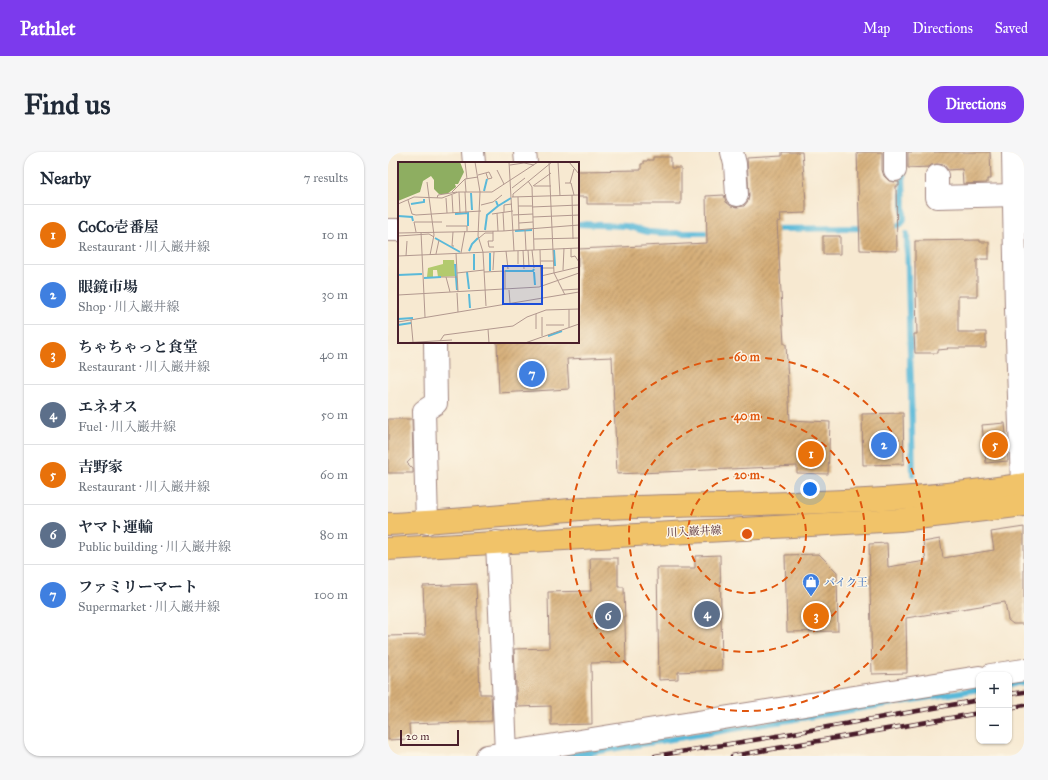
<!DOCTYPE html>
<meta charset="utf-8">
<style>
:root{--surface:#fff;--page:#f6f6f7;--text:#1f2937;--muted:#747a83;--line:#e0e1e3;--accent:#7c3aed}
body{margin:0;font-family:"IM FELL Great Primer","Noto Serif JP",serif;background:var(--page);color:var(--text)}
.controls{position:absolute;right:12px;bottom:12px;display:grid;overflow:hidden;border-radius:8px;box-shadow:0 1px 3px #0004}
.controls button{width:36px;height:36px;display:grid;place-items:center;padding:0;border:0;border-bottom:1px solid var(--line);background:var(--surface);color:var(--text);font:20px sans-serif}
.scale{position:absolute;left:12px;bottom:10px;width:59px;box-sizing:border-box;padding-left:4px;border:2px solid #4a1f2b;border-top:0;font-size:11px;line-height:14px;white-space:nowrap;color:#4a1f2b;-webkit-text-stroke:3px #fcf5e5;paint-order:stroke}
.you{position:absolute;left:422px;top:337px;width:14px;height:14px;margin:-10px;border:3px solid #fff;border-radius:50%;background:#1a73e8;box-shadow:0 0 0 6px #1a73e833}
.badge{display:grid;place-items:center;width:26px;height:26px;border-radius:50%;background:var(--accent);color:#fff;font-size:13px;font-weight:700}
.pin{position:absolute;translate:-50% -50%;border:2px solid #fff;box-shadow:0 1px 4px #0006}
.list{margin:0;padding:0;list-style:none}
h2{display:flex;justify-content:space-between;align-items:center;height:52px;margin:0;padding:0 16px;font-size:17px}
h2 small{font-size:13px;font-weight:400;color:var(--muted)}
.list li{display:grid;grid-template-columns:26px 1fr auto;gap:12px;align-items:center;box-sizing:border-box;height:60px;padding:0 16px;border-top:1px solid var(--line)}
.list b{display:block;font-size:15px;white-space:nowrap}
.list p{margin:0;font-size:13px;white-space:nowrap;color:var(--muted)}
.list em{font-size:13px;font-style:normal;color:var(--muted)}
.map{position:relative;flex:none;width:636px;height:604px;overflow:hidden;border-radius:16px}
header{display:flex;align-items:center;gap:24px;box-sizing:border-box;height:56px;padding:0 20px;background:var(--accent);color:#fff}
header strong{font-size:19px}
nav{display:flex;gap:22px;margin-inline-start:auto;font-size:14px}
.intro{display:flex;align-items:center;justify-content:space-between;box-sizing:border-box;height:96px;padding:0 24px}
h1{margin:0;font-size:28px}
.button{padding:10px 18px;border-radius:16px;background:var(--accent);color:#fff;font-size:14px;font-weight:700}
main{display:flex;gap:24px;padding:0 24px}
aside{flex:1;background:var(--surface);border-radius:16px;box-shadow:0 1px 3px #0004}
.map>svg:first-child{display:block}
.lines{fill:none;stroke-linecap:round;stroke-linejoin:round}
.stream{stroke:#5ab9d9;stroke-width:6}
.building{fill:url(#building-hatch)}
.minor-casing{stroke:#a0847e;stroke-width:24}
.major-casing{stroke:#a0847e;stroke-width:24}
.minor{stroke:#fff;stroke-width:22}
.major{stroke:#f1c369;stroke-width:22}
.rail-casing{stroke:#4a1f2b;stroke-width:4.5}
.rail{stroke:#fcf5e5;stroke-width:3;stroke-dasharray:9;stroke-linecap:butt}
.ring{fill:none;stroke:#e0560e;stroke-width:2;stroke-dasharray:7 5}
.labels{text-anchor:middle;stroke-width:3;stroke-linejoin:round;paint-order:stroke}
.street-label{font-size:11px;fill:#4a1f2b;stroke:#fcf5e5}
.shop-label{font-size:11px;fill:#366cbe;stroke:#fcf5e5;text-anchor:start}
.inset-river{fill:none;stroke:#5ab9d9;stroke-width:2}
.inset-road{fill:none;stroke:#b2988f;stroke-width:1}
.view{fill:#1d4ed8;fill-opacity:0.15;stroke:#1d4ed8;stroke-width:2}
.inset-edge{fill:none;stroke:#4a1f2b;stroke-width:2}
.centre{fill:#e0560e;stroke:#fcf5e5;stroke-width:2}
.ring-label{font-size:12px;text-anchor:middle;font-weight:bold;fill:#e0560e;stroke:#fcf5e5;stroke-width:3;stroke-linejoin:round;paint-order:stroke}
</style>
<header>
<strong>Pathlet</strong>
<nav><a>Map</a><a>Directions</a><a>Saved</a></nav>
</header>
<div class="intro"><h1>Find us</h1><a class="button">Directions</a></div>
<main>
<aside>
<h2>Nearby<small>7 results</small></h2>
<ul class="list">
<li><span class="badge" style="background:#e8710a">1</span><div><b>CoCo壱番屋</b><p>Restaurant · 川入巌井線</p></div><em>10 m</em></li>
<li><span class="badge" style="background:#3f7fe0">2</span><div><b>眼鏡市場</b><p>Shop · 川入巌井線</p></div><em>30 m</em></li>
<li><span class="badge" style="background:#e8710a">3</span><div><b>ちゃちゃっと食堂</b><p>Restaurant · 川入巌井線</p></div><em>40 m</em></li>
<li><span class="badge" style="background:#5c6f8a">4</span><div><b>エネオス</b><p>Fuel · 川入巌井線</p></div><em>50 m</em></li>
<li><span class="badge" style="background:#e8710a">5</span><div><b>吉野家</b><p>Restaurant · 川入巌井線</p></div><em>60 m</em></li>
<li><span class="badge" style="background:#5c6f8a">6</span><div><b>ヤマト運輸</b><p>Public building · 川入巌井線</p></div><em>80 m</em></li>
<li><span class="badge" style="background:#3f7fe0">7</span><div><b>ファミリーマート</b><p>Supermarket · 川入巌井線</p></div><em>100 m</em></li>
</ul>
</aside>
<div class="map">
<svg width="636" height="604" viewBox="0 0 636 604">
<defs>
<pattern id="building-hatch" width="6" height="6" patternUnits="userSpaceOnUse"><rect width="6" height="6" fill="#d6af79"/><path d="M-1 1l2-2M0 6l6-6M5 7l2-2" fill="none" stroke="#b08e63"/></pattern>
</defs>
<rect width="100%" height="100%" fill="#fcf5e5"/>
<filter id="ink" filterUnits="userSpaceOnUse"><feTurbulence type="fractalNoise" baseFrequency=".025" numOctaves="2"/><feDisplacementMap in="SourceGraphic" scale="8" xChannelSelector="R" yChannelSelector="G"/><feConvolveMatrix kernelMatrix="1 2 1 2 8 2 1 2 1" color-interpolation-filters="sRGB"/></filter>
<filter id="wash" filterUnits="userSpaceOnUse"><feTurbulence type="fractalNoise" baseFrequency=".012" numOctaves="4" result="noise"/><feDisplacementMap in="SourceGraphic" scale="16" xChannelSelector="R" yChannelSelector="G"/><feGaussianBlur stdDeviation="0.9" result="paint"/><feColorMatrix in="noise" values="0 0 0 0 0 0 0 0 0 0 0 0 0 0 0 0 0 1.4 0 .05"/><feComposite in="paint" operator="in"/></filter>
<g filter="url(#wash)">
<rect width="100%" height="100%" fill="#f7e9d1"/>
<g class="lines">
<g class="stream">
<polyline points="190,72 238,74 260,80 276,81 325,81"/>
<polyline points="502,76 513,72 516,67 515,18"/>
<polyline points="382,77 479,76"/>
<polyline points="519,82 525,322"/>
<polyline points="621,532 636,530"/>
<polyline points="180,604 591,537"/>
</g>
</g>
<g id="blocks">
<g class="building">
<polygon points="394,0 414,0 418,50 418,61 392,62 393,69 389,70 396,192 398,192 402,268 442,270 440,322 409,321 409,314 229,322 224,205 179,207 181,237 111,241 109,190 190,190 190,97 319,91 318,44 336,43 338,50 343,54 349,55 356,54 360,49 361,43 359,6 394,4"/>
<polygon points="469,0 494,0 494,18 496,24 501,29 507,30 511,30 511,34 508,34 509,99 472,98"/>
<polygon points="520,0 602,0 603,27 599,27 599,31 575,32 574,17 560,18 556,13 549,12 543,13 541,15 520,16"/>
<polygon points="265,5 283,5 283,16 293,16 293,52 199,52 199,45 190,45 190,19 253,18 253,12 255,12 255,9 260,9 260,8 265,8"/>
<rect x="435" y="84" width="17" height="18"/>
<polygon points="592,88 592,90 601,90 601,107 592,107 592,108 589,108 589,144 570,144 570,180 598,180 598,196 559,196 560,197 550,198 550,201 527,201 526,182 529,182 528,140 527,140 527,89"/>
<polygon points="515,261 516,312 475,313 474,262"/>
<polygon points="0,267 24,267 25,305 19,311 25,317 25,321 0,321"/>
<polygon points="617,271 620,309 598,311 594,273"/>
<polygon points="636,375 636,472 625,472 620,468 617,450 518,466 519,521 484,522 481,392 499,391 500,415 538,409 535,390 552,387 555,406 606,398 603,380"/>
<polygon points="431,402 449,420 450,479 399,480 397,403"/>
<polygon points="332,403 334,518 290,520 290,527 271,528 269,416 307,416 307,404"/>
<polygon points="202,406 230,406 230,435 236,435 238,510 203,511 204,572 163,573 163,554 129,555 126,497 161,496 160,440 203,439"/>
<polygon points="88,432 92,542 103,542 104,569 21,572 22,587 0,588 0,484 37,483 35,434"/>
</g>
</g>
</g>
<g filter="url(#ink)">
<use href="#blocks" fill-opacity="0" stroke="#a0847e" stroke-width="1"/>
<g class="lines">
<defs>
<g id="minor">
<polyline points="85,0 86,11"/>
<polyline points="137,0 138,11"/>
<polyline points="344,0 347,12 349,43"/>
<polyline points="507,0 507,18"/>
<polyline points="625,0 628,157 634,332"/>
<polyline points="549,24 549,45 627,43"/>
<polyline points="0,78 11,78"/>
<polyline points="39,371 36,259 48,251 47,190"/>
<polyline points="109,390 118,601"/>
<polyline points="603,523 636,518"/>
<polyline points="99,604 591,525"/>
</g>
<g id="major">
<path d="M0,372C50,370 100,365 150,361C172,359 195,356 217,356C357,351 498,354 636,332"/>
<polyline points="0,397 512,368 596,358 636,353"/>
</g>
</defs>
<use href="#minor" class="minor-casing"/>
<use href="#major" class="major-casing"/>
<use href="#minor" class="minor"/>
<use href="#major" class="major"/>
<defs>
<g id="rail">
<polyline points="621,542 636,540"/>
<polyline points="621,556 636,553"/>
<polyline points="267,604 372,587 591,548"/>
<polyline points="344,604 591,561"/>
</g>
</defs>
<use href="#rail" class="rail-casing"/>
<use href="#rail" class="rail"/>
</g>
</g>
<g class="ring">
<circle cx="359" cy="382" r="59"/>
<circle cx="359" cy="382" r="118"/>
<circle cx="359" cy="382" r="177"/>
</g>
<defs>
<symbol id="shop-pin" viewBox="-11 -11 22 30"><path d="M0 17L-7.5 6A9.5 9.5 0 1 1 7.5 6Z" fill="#3f7fe0" stroke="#fcf5e5"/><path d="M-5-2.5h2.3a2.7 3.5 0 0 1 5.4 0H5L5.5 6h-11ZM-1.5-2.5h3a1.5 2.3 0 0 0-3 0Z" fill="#fff"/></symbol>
</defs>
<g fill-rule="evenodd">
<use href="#shop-pin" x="413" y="420" width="20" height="27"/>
</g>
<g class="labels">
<g class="street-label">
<text transform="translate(306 379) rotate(-3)" y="4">川入巌井線</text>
</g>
<g class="shop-label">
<text x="436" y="434">バイク王</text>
</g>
</g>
<g transform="translate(10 10)">
<rect width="181" height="181" fill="#f7e9d1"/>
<path d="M0,0H62L66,10L60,22H57L58,25L49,32H41L36,27V18L33,14L25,19L22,30L0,39Z" fill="#8eae61"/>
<path d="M45,98H56L57,114L40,115L39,108H35V115H29L30,106L45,102Z" fill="#b3ca6e"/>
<path class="inset-river" d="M86,29L89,17M73,31L74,48M13,42L26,40V37M100,44L113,36M57,52L70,51V64M0,54L14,55L15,59M87,68L89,53L100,44L98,39M117,69L134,68M37,76L62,90M156,88L157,104M71,89L74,82L80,76M92,91V109M76,92V108M57,102L59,128M107,109H135L136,107M69,110L71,127M136,110L137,123M0,113L24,112M26,116L43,115M71,132L72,146M0,157L15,156M0,163L13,161M150,174L164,169"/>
<path class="inset-road" d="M67,0L69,17M77,0L82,30L80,74L85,90L88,144M111,0L116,89M151,0L156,111L167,133M160,0L162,34M171,0L181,12M112,3L126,1L136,3M99,8L106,22M80,13L91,10L94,16L90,17L88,11M130,19L134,25L136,88M29,20L36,73L32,93M167,21H173L176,33M172,21L176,7M135,24L153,11M136,24H153M114,26L127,16M54,30L67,17M61,30L62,51M67,30L68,51M68,30L67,17L80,15M54,33L55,51M174,33L175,77M114,35L181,33M115,35V32L154,0M120,35L121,68M39,36L40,33L59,30M48,36L49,51M10,38L14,52L18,53L83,49M0,42L16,35L44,36L60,30H94L140,0M83,43L95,40L104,33M120,44H134M134,45L181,43M105,50L106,69M106,50V43L114,42M99,51L100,69M94,52L115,49M115,53L135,52M135,55L181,53M121,61L135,60M48,64H69V69M127,68L128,88M95,69V79H90L91,85H96M18,70L16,60H44M23,70L27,155M55,70L54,84H56M0,71L105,69L181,63M0,74L31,72L36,75M81,76L87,71H95M136,77L181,76M173,86V95L177,94L181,100M125,88L126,107M130,88L131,104M134,88L136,106M142,88L143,125M108,89L110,107M120,89V102M58,91L60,130M63,91L67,69M38,92L41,78M0,94L181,86M8,94L9,79M143,99H156M143,106H156M95,108L96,90M165,108L166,86M86,110L107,109V127M59,111L86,108M143,114L181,105M43,115H59M48,115L52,130M111,128L112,141M165,128L181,127M59,131L60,150M0,133L141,125L181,111M138,152V167M13,158L15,180M0,160L181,130M148,163H166M171,165V147M90,167L91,181M144,174V155M42,179L46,173L115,164L129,155L148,148L181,147M2,181L54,178M127,181L181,162"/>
<path class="view" d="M105,104H144V142H105Z"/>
<rect width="181" height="181" class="inset-edge"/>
</g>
<circle cx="359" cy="382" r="6" class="centre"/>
<g class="ring-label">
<text x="359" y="209">60 m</text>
<text x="359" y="268">40 m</text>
<text x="359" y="327">20 m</text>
</g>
</svg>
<div class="controls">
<button>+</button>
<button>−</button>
</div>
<div class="scale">20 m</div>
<div class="you"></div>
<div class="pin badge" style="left:423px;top:302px;background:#e8710a">1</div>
<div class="pin badge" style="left:496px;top:293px;background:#3f7fe0">2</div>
<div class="pin badge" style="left:428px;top:464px;background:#e8710a">3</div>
<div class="pin badge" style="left:319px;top:462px;background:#5c6f8a">4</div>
<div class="pin badge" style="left:607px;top:293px;background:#e8710a">5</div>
<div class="pin badge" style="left:220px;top:464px;background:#5c6f8a">6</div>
<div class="pin badge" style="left:144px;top:222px;background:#3f7fe0">7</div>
</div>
</main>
